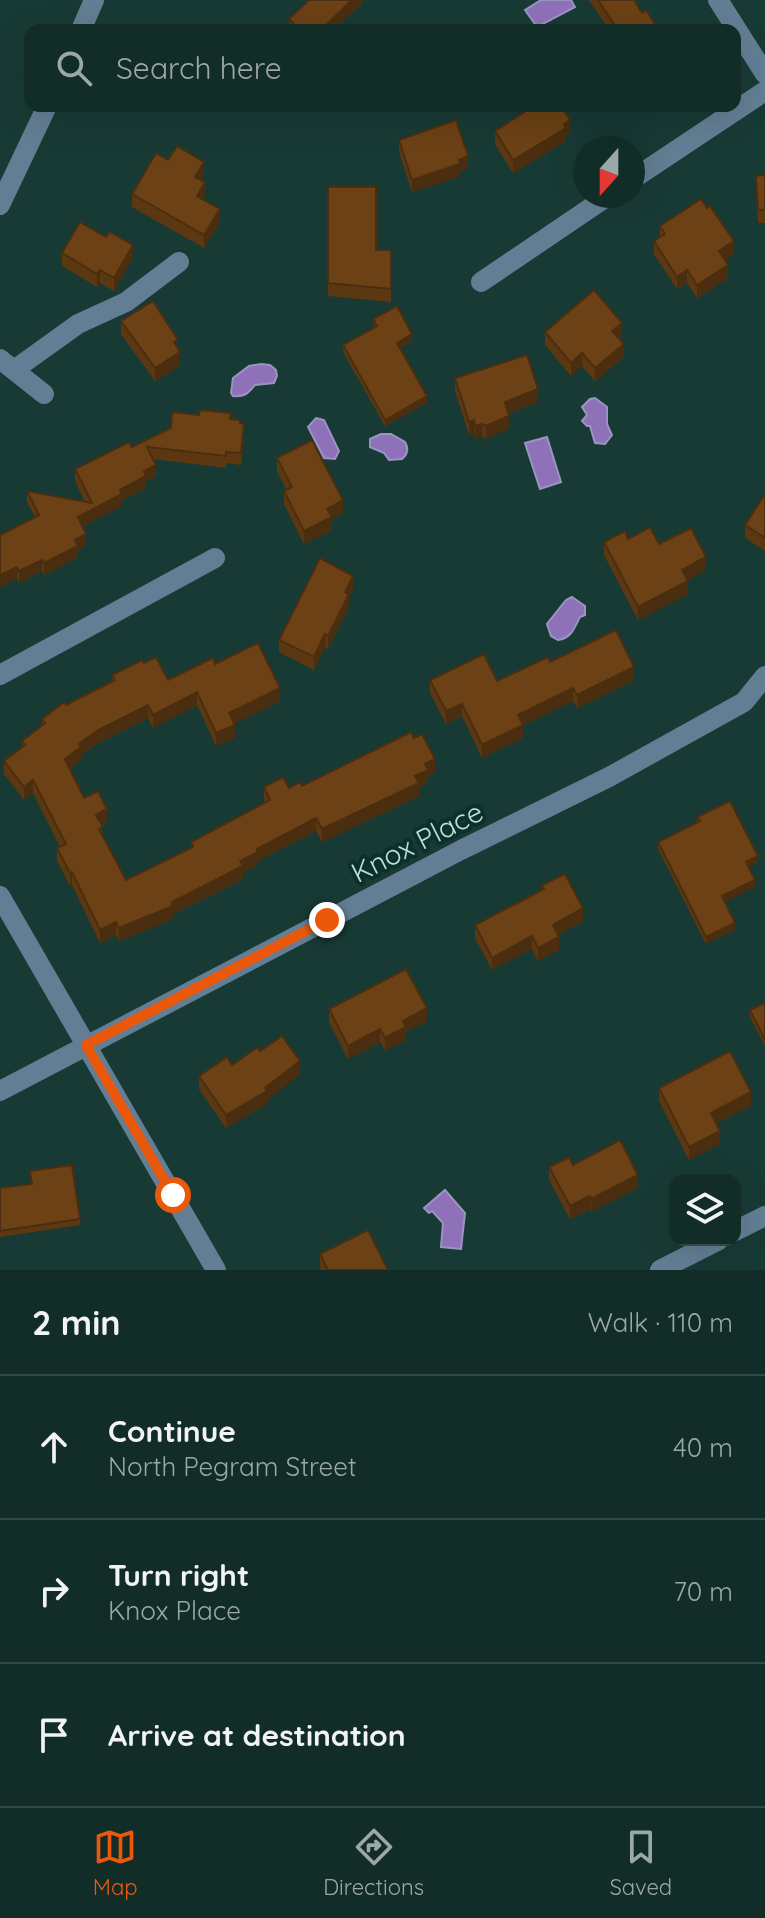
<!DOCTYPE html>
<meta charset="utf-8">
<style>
:root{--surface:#122c28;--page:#1f3834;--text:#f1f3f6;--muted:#9ca7a8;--line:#314845;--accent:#ea580c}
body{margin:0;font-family:Quicksand,sans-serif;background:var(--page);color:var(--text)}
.controls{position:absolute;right:24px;bottom:24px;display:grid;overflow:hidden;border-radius:16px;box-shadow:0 8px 32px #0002}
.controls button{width:72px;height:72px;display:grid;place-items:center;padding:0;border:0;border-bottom:2px solid var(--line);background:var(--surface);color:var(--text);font:40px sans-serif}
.compass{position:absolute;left:573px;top:136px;width:72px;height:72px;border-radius:50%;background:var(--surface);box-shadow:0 8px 32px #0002;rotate:201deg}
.stop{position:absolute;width:24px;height:24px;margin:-18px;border:6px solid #ea580c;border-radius:50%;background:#fff}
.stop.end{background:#ea580c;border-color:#fff;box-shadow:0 2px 8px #0008}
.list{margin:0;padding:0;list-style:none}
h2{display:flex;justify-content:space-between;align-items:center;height:104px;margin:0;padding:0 32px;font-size:34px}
h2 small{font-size:26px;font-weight:400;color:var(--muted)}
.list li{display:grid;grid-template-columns:52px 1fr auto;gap:24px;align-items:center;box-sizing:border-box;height:144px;padding:0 32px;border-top:2px solid var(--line)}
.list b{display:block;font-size:30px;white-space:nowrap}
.list p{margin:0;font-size:26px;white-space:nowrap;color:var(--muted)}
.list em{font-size:26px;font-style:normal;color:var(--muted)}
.icon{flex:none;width:44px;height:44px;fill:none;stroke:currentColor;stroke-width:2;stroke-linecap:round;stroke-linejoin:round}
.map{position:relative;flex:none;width:765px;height:1270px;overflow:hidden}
.search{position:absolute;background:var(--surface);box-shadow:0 8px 32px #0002;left:24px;right:24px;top:24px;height:88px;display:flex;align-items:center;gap:20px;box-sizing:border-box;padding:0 28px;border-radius:16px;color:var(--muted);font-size:30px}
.sheet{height:536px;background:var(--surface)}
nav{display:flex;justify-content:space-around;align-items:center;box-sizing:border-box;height:112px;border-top:2px solid var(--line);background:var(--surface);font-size:22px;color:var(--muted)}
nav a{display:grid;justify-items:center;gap:4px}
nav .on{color:var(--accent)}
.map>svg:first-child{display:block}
.water{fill:#8f71b9;stroke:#9a94c3;stroke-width:2}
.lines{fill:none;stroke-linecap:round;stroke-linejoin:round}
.minor{stroke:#637e94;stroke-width:20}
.wall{fill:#5c3812}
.shaded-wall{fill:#4b2e0f}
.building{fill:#6b4115;stroke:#4b2e0f;stroke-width:2}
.route{stroke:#ea580c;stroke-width:10}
.labels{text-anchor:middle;stroke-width:8;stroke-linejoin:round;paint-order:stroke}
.street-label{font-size:28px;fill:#b3e4db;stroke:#0d302b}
</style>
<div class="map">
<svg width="765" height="1270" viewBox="0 0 765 1270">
<rect width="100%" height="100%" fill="#183a35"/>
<g class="water">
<polygon points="541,0 571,0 575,7 537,27 525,10"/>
<path d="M261,364L270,365L276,370L277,376L274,383L255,385C248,394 244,397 233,396L231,393L233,378L249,366Z"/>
<polygon points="595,398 607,407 607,424 612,435 605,444 595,443 590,426 587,426 582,421 587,415 582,407 590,399"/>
<polygon points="316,418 324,420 339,451 335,459 324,458 308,427"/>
<path d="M381,434H391L405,442C409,449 408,454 402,459L389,460L384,453L370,447V439Z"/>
<polygon points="547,437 561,482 540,489 525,443"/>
<path d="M572,597L585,606V615L580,617C574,628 572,638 558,640L551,636L547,624L566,600Z"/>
<polygon points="445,1190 465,1213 461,1249 441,1247 443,1223 432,1211 429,1213 424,1208"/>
</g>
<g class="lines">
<g class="minor">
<polyline points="718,0 765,74"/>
<polyline points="81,30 94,0"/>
<polyline points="633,179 765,91"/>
<polyline points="0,205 47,106"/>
<polyline points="481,282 608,196"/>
<polyline points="0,359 44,394"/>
<polyline points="14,370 78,324 126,302 179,262"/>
<polyline points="0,675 215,558"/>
<polyline points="0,896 216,1270"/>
<polyline points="0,1091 461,850 609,777 744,702 765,676"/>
<polyline points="735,1231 765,1216"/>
<polyline points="660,1270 719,1240"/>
</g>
</g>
<g class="wall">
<polygon points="362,0 362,3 334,30 289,30 289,19"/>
<polygon points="589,0 634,0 642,13 659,30 609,30"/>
<polygon points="495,131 570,132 566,135 566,141 513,173 495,144"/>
<polygon points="399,140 468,169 460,172 460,176 412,192 399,152"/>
<polygon points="168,160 204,175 201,180 205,195 203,199 220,222 204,248 132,207 132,194"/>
<polygon points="765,175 765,223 758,223 756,176"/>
<polygon points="328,187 376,250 391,250 391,302 328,296"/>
<polygon points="660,226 734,254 725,260 728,278 697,298 687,283 677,289 654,254 654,241 660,237"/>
<polygon points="62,253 133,258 114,291 100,283 97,287 62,266"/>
<polygon points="373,319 412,341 400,348 427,403 385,426 343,352 343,345 374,328"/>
<polygon points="121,321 178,348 180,365 155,381 121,334"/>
<polygon points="545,332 622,336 619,338 624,357 595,381 582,366 571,376 545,345"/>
<polygon points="455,378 538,402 509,413 509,428 486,439 482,436 475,439 474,433 469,435 455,391"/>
<polygon points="231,419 240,423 244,436 241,465 226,463 226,468 153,459 156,476 146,481 146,488 122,500 122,506 82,526 86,545 78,550 78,557 44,575 42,571 19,583 17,578 0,587 0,535 35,517 27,502 27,491 85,502 75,481 75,469 132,447"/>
<polygon points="277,458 343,513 332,519 332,530 304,544 284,504 284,491 286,489 277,471"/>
<polygon points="765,494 765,551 745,538 745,525"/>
<polygon points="628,539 659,544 706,570 687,580 688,594 638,620 604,555 604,542"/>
<polygon points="353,589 349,597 349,607 328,649 325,647 314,670 279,652 279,640"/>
<polygon points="550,662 634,680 577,708 573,701 523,725 523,738 482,758 462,716 446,724 430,693 430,680 497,681"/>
<polygon points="144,663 168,680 215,664 280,701 234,723 235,738 216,746 197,705 153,728 148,718 98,743 81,755 81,760 70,769 84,798 107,822 101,825 103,835 126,880 191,848 191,842 265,803 264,800 264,787 289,788 435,772 428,776 428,783 419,787 419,796 322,842 316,831 258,861 258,865 243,872 243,879 173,914 173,919 119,941 116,935 100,943 72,885 70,886 57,861 57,848 60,847 33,793 24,800 4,774 4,761 22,747 22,741 42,726 42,719 66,705 112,681 112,675"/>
<polygon points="697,817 758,863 749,867 755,887 725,901 735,929 706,944 658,849 658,842 697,822"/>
<polygon points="542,885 583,921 558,935 559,950 538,961 532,949 492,970 475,938 475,925 542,890"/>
<polygon points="765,1003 765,1046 750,1017 750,1010"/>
<polygon points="329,1009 427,1021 406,1032 406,1040 385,1050 380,1042 348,1059 329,1022"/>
<polygon points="260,1051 300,1074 267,1100 267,1104 226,1128 199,1089 199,1076 232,1065"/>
<polygon points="659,1088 751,1105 716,1123 720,1144 689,1160 659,1101"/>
<polygon points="573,1165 638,1188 591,1212 590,1209 570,1219 549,1180 549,1167"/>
<polygon points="30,1171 80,1219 80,1225 0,1237 0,1188 31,1184"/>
<polygon points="320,1254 388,1270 321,1270 320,1267"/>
</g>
<g class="shaded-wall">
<polygon points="352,0 362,0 362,3 334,30 321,30"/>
<polygon points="570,120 570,132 566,135 566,141 513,173 513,160"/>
<polygon points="468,156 468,169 460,172 460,176 412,192 412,180"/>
<polygon points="204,162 204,175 195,190 195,177"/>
<polygon points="205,182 205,195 197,208 197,196"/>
<polygon points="220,209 220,222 204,248 204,235"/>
<polygon points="734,241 734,254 719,264 719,251"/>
<polygon points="133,245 133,258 114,291 114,278"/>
<polygon points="728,265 728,278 697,298 697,285"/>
<polygon points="100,270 100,283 97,287 97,274"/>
<polygon points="687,270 687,283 677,289 677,277"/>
<polygon points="622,323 622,336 612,344 612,331"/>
<polygon points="412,334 412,341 397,349 397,343"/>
<polygon points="624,344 624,357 595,381 595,368"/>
<polygon points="180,352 180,365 155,381 155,368"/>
<polygon points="582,353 582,366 571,376 571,363"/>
<polygon points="538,389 538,402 505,414 505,402"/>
<polygon points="427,396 427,403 385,426 385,420"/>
<polygon points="509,416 509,428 486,439 486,426"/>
<polygon points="474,420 474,433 469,435 469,422"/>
<polygon points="482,424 482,436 475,439 475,426"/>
<polygon points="156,465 156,476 146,481 146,488 122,500 122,506 78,528 78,517 120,490 144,471"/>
<polygon points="343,500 343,513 332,519 332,530 304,544 304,531 327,509"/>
<polygon points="86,534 86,545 78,550 78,557 44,575 44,563 75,540"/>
<polygon points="706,557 706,570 682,583 682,570"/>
<polygon points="42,560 42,571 19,583 19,571"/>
<polygon points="17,567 17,578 0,587 0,575"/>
<polygon points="353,576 353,589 349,597 349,607 328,649 328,636 345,592"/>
<polygon points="688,581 688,594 638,620 638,607"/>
<polygon points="325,634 325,647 314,670 314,657"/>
<polygon points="634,667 634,680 577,708 577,695"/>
<polygon points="280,688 280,701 229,726 229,713"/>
<polygon points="573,688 573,701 523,725 523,738 482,758 482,745 518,715"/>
<polygon points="197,692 197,705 153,728 153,715"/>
<polygon points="462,704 462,716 446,724 446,711"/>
<polygon points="148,705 148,718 98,743 81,755 81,760 65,772 65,759 79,744 98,730"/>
<polygon points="235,725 235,738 216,746 216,733"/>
<polygon points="435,759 435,772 428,776 428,783 419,787 419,796 322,842 322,829 415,776 425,764"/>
<polygon points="33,780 33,793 24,800 24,787"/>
<polygon points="107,809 107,822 96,828 96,815"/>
<polygon points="316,818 316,831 258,861 258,865 243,872 243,879 173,914 173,919 119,941 119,928 172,902 240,861 257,849"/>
<polygon points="758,856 758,863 746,869 746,862"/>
<polygon points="72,872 72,885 70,886 70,873"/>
<polygon points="755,880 755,887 722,903 722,896"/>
<polygon points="583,908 583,921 553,938 553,925"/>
<polygon points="116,922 116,935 100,943 100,930"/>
<polygon points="735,923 735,929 706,944 706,937"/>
<polygon points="532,936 532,949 492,970 492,958"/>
<polygon points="559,937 559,950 538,961 538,948"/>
<polygon points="427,1008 427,1021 406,1032 406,1040 385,1050 385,1038 403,1021"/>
<polygon points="380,1029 380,1042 348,1059 348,1046"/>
<polygon points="300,1061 300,1074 267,1100 267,1104 226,1128 226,1115 265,1088"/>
<polygon points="751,1092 751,1105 711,1126 711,1113"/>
<polygon points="720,1131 720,1144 689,1160 689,1147"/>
<polygon points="638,1175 638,1188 591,1212 591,1199"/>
<polygon points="590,1196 590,1209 570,1219 570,1206"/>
</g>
<g class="building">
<polygon points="309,0 352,0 321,30 299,30 289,19"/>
<polygon points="598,0 634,0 642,13 646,10 659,30 618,30"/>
<rect x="181" y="29" width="60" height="1"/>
<polygon points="534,106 561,106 570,120 564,124 566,128 513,160 495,131"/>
<polygon points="456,120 468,156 459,160 460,164 412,180 399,140"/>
<polygon points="177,146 204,162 195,177 205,182 197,196 220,209 204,235 132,194 156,153 168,160"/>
<polygon points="765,175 765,210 758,210 756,176"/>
<polygon points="328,187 376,187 376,250 391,250 391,289 328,283"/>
<polygon points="701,199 707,208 710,206 734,241 719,251 728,265 697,285 687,270 677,277 654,241 665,234 660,226"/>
<polygon points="80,222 106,237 110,232 133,245 114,278 100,270 97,274 62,253"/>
<polygon points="594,290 622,323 612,331 624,344 595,368 582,353 571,363 545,332"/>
<polygon points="153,301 178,340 174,342 180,352 155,368 121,321"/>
<polygon points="397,306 412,334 397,343 427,396 385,420 343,345 377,326 373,319"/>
<polygon points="527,355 538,389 505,402 509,416 486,426 482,424 475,426 474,420 469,422 455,378"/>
<polygon points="200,410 231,413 230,419 240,420 240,423 244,424 241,453 226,452 226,456 147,447 156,465 144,471 146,476 120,490 122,494 78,517 86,534 75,540 78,546 44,563 42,560 19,571 17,567 0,575 0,535 39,515 27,491 92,503 75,469 129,442 132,447 171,428 172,412 199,415"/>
<polygon points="312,440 343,500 327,509 332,517 304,531 284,491 292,487 277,458"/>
<polygon points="765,494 765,538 745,525"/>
<polygon points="650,527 659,544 691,528 706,557 682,570 688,581 638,607 604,542 625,531 628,539"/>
<polygon points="320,558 353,576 345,592 349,594 328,636 325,634 314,657 279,640"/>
<polygon points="616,630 634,667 577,695 573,688 518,715 523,725 482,745 462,704 446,711 430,680 484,654 497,681 548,657 550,662"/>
<polygon points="258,643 280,688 229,713 235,725 216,733 197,692 153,715 148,705 98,730 79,744 81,747 65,759 84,798 98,791 107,809 96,815 103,827 99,829 126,880 193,847 191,842 270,800 264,787 283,777 289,788 300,782 302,786 411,732 414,738 422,734 435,759 425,764 428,770 415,776 419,783 322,829 316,818 257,849 258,852 240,861 243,866 172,902 173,906 119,928 116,922 100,930 72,872 70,873 57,848 66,844 33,780 24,787 4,761 25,745 22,741 45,723 42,719 64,702 66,705 115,680 112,675 142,660 144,663 156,657 168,680 213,658 215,664"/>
<polygon points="730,801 758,856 746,862 755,880 722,896 735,923 706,937 658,842 700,821 697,817"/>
<polygon points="565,874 583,908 553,925 559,937 538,948 532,936 492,958 475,925 544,889 542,885"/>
<polygon points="406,969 427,1008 403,1021 406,1027 385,1038 380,1029 348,1046 329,1009"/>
<polygon points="765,1003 765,1040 750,1010"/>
<polygon points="282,1036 300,1061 265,1088 267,1091 226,1115 199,1076 227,1057 232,1065 258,1047 260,1051"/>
<polygon points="730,1051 751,1092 711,1113 720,1131 689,1147 659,1088"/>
<polygon points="620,1140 638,1175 591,1199 590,1196 570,1206 549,1167 569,1157 573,1165"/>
<polygon points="72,1165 80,1219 0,1231 0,1188 32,1184 30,1171"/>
<polygon points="368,1230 388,1270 328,1270 320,1254"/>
</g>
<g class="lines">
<polyline class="route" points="173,1195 86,1045 327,920"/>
</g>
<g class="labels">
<g class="street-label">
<text transform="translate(417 842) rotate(-27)" y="10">Knox Place</text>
</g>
</g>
</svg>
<div class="controls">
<button><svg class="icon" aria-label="layers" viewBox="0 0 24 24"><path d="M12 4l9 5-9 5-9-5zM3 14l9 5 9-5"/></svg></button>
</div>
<svg class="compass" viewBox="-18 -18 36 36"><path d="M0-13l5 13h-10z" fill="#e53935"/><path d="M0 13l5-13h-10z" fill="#9ca7a8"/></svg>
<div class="stop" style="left:173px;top:1195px"></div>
<div class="stop end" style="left:327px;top:920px"></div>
<div class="search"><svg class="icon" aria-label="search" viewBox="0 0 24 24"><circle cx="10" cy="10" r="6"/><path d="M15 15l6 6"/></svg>Search here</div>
</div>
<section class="sheet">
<h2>2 min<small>Walk · 110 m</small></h2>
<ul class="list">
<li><svg class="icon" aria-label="ahead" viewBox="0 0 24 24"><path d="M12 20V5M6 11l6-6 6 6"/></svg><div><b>Continue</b><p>North Pegram Street</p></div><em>40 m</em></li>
<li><svg class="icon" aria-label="right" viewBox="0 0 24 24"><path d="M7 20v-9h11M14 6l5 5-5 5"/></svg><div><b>Turn right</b><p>Knox Place</p></div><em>70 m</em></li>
<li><svg class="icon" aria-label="arrive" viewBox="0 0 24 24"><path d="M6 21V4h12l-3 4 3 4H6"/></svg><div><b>Arrive at destination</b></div></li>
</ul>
</section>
<nav>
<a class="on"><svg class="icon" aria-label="map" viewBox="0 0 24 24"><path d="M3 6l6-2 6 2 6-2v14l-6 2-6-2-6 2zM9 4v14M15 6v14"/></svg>Map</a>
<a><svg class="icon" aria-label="directions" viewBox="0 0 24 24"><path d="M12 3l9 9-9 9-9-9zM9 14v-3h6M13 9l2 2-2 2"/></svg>Directions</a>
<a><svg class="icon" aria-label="saved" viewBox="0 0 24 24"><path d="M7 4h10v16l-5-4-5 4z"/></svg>Saved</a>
</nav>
